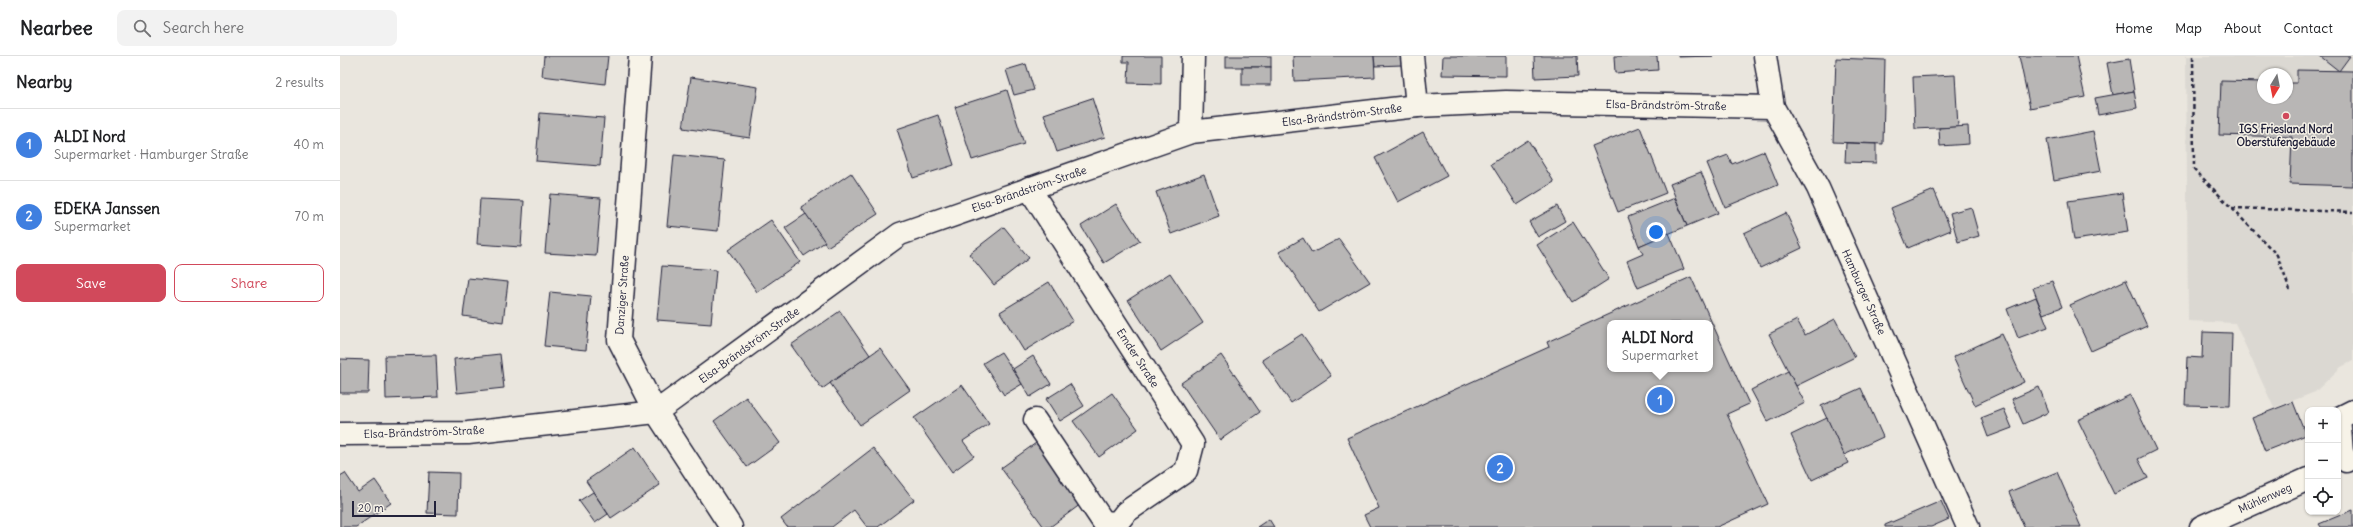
<!DOCTYPE html>
<meta charset="utf-8">
<style>
:root{--surface:#fff;--page:#f2f2f2;--text:#202124;--muted:#757577;--line:#e0e0e0;--accent:#d1495b}
body{margin:0;font-family:Delius,sans-serif;background:var(--page);color:var(--text)}
.controls{position:absolute;right:12px;bottom:12px;display:grid;overflow:hidden;border-radius:8px;box-shadow:0 1px 3px #0004}
.controls button{width:36px;height:36px;display:grid;place-items:center;padding:0;border:0;border-bottom:1px solid var(--line);background:var(--surface);color:var(--text);font:20px sans-serif}
.compass{position:absolute;left:1917px;top:12px;width:36px;height:36px;border-radius:50%;background:var(--surface);box-shadow:0 1px 3px #0004;rotate:190deg}
.scale{position:absolute;left:12px;bottom:10px;width:84px;box-sizing:border-box;padding-left:4px;border:2px solid #22223b;border-top:0;font-size:11px;line-height:14px;white-space:nowrap;color:#22223b;-webkit-text-stroke:3px #f7f3e8;paint-order:stroke}
.you{position:absolute;left:1316px;top:176px;width:14px;height:14px;margin:-10px;border:3px solid #fff;border-radius:50%;background:#1a73e8;box-shadow:0 0 0 6px #1a73e833}
.badge{display:grid;place-items:center;width:26px;height:26px;border-radius:50%;background:var(--accent);color:#fff;font-size:13px;font-weight:700}
.pin{position:absolute;translate:-50% -50%;border:2px solid #fff;box-shadow:0 1px 4px #0006}
.popup{position:absolute;left:1267px;top:264px;width:106px;height:52px;box-sizing:border-box;display:grid;place-content:center;border-radius:8px;background:var(--surface);filter:drop-shadow(0 1px 3px #0005);font-size:13px;white-space:nowrap;color:var(--muted)}
.popup b{font-size:15px;color:var(--text)}
.popup::after{content:'';position:absolute;left:50%;top:100%;margin-left:-8px;border:8px solid transparent;border-top-color:var(--surface)}
.list{margin:0;padding:0;list-style:none}
h2{display:flex;justify-content:space-between;align-items:center;height:52px;margin:0;padding:0 16px;font-size:17px}
h2 small{font-size:13px;font-weight:400;color:var(--muted)}
.list li{display:grid;grid-template-columns:26px 1fr auto;gap:12px;align-items:center;box-sizing:border-box;height:72px;padding:0 16px;border-top:1px solid var(--line)}
.list b{display:block;font-size:15px;white-space:nowrap}
.list p{margin:0;font-size:13px;white-space:nowrap;color:var(--muted)}
.list em{font-size:13px;font-style:normal;color:var(--muted)}
.actions{display:flex;gap:8px;padding:12px 16px}
.actions a{flex:1;padding:9px 0;border:1px solid var(--accent);border-radius:8px;text-align:center;font-size:14px;color:var(--accent)}
.actions .main{background:var(--accent);color:#fff}
.icon{flex:none;width:22px;height:22px;fill:none;stroke:currentColor;stroke-width:2;stroke-linecap:round;stroke-linejoin:round}
.map{position:relative;flex:none;width:2013px;height:471px;overflow:hidden}
header{display:flex;align-items:center;gap:24px;box-sizing:border-box;height:56px;padding:0 20px;background:var(--surface);border-bottom:1px solid var(--line)}
header strong{font-size:19px}
nav{display:flex;gap:22px;margin-inline-start:auto;font-size:14px}
.search{width:280px;height:36px;background:var(--page);display:flex;align-items:center;gap:10px;box-sizing:border-box;padding:0 14px;border-radius:8px;color:var(--muted);font-size:15px}
main{display:flex}
aside{flex:1;background:var(--surface)}
.map>svg:first-child{display:block}
.built{fill:#dbd8d2;fill-rule:evenodd}
.building{fill:#b8b6b5;stroke:#22223b;fill-rule:evenodd}
.lines{fill:none;stroke-linecap:round;stroke-linejoin:round}
.minor-casing{stroke:#22223b;stroke-width:25}
.path{stroke:#22223b;stroke-width:2.5;stroke-dasharray:4 3;stroke-linecap:butt}
.minor{stroke:#f7f3e8;stroke-width:22}
.poi-dot{fill:#d1495b;stroke:#f7f3e8;stroke-width:1.5}
.labels{text-anchor:middle;stroke-width:3;stroke-linejoin:round;paint-order:stroke}
.street-label{font-size:11px;fill:#22223b;stroke:#f7f3e8}
.poi-label{font-size:11px;font-weight:bold;fill:#22223b;stroke:#f7f3e8}
</style>
<header>
<strong>Nearbee</strong>
<div class="search"><svg class="icon" aria-label="search" viewBox="0 0 24 24"><circle cx="10" cy="10" r="6"/><path d="M15 15l6 6"/></svg>Search here</div>
<nav><a>Home</a><a>Map</a><a>About</a><a>Contact</a></nav>
</header>
<main>
<aside>
<h2>Nearby<small>2 results</small></h2>
<ul class="list">
<li><span class="badge" style="background:#3f7fe0">1</span><div><b>ALDI Nord</b><p>Supermarket · Hamburger Straße</p></div><em>40 m</em></li>
<li><span class="badge" style="background:#3f7fe0">2</span><div><b>EDEKA Janssen</b><p>Supermarket</p></div><em>70 m</em></li>
</ul>
<div class="actions"><a class="main">Save</a><a>Share</a></div>
</aside>
<div class="map">
<svg width="2013" height="471" viewBox="0 0 2013 471">
<rect width="100%" height="100%" fill="#eae6de"/>
<filter id="ink" filterUnits="userSpaceOnUse"><feTurbulence type="fractalNoise" baseFrequency=".025" numOctaves="2"/><feDisplacementMap in="SourceGraphic" scale="8" xChannelSelector="R" yChannelSelector="G"/><feConvolveMatrix kernelMatrix="1 2 1 2 8 2 1 2 1" color-interpolation-filters="sRGB"/></filter>
<g filter="url(#ink)">
<path class="built" d="M1846,0H2013V305L2001,311L1975,336L1934,352L1895,267L1848,265ZM1923,18H1947V42H1923Z"/>
<g class="building">
<polygon points="204,0 268,0 265,28 202,20"/>
<polygon points="783,0 821,0 821,28 788,27 789,6 783,6"/>
<rect x="886" y="0" width="45" height="11"/>
<polygon points="953,0 1034,0 1035,21 954,25"/>
<polygon points="1034,0 1061,0 1062,9 1035,10"/>
<polygon points="1103,0 1166,0 1166,20 1102,19"/>
<polygon points="1194,0 1237,0 1238,20 1195,22"/>
<polygon points="1274,0 1317,0 1318,14 1275,17"/>
<polygon points="1338,0 1373,0 1338,1"/>
<polygon points="1679,0 1736,0 1745,41 1690,52"/>
<polygon points="1980,0 2010,0 1999,15"/>
<polygon points="1496,2 1545,4 1543,88 1493,86"/>
<polygon points="1789,3 1794,35 1773,39 1767,7"/>
<polygon points="686,8 694,34 674,39 666,14"/>
<rect x="902" y="11" width="29" height="18"/>
<polygon points="1957,14 2013,15 2013,130 1950,128 1952,81 1879,79 1881,25 1923,26 1923,42 1947,42 1947,27 1957,27"/>
<polygon points="1615,19 1618,71 1575,73 1573,21"/>
<polygon points="351,21 418,31 410,82 343,72"/>
<polygon points="667,34 684,88 632,104 615,51"/>
<polygon points="1794,35 1797,52 1758,59 1755,42"/>
<polygon points="752,42 765,81 717,96 704,58"/>
<polygon points="200,57 264,62 260,110 196,105"/>
<polygon points="598,59 614,109 573,122 557,73"/>
<polygon points="1628,70 1629,88 1600,90 1599,72"/>
<polygon points="1300,71 1326,137 1278,156 1252,90"/>
<polygon points="1753,75 1761,115 1714,124 1707,84"/>
<polygon points="1083,76 1107,120 1058,146 1035,102"/>
<polygon points="1188,84 1214,126 1177,149 1151,108"/>
<polygon points="1506,87 1536,88 1536,107 1505,106"/>
<polygon points="1424,95 1438,129 1385,151 1367,107 1388,99 1392,108"/>
<polygon points="334,99 385,104 378,175 327,170"/>
<polygon points="1361,116 1378,157 1347,170 1330,128"/>
<polygon points="511,117 538,158 487,191 461,151"/>
<polygon points="864,118 879,160 831,178 816,136"/>
<polygon points="1594,134 1611,174 1568,192 1551,152"/>
<polygon points="1782,137 1788,176 1734,184 1728,145"/>
<polygon points="210,138 261,142 256,200 205,197"/>
<polygon points="1335,142 1347,170 1299,190 1288,161"/>
<polygon points="140,143 184,145 181,191 137,188"/>
<polygon points="776,148 800,185 764,207 741,170"/>
<polygon points="1217,150 1225,165 1198,181 1189,166"/>
<polygon points="1631,151 1639,180 1618,186 1610,157"/>
<polygon points="1446,157 1462,192 1420,212 1404,177"/>
<polygon points="466,158 485,186 464,200 445,172"/>
<polygon points="431,164 460,206 417,236 388,194"/>
<polygon points="1233,166 1269,223 1233,246 1197,189"/>
<polygon points="664,171 689,202 654,229 629,198"/>
<polygon points="1329,177 1344,213 1298,232 1287,205 1303,198 1299,190"/>
<polygon points="963,182 972,197 999,183 1030,226 979,256 939,196"/>
<polygon points="322,210 376,214 371,268 317,264"/>
<polygon points="830,217 863,267 821,295 788,244"/>
<path d="M1351,221L1409,348L1387,358L1428,448L1377,471H1030L1024,459L1039,452L1007,382L1209,291L1207,286ZM1270,267H1370V313H1270Z"/>
<polygon points="128,222 168,226 163,266 123,260"/>
<polygon points="1786,224 1807,270 1751,295 1730,249"/>
<polygon points="1712,225 1722,251 1703,258 1693,232"/>
<polygon points="709,226 733,265 684,295 660,256"/>
<polygon points="210,236 251,240 246,294 204,290"/>
<polygon points="1696,241 1708,271 1678,282 1667,253"/>
<polygon points="500,255 530,299 482,333 451,289"/>
<polygon points="1495,263 1515,301 1456,330 1429,278 1457,264 1465,279"/>
<polygon points="1863,276 1892,277 1890,350 1845,349 1847,301 1862,302"/>
<polygon points="962,278 991,320 951,347 922,304"/>
<polygon points="1662,278 1684,326 1635,349 1613,301"/>
<polygon points="540,292 570,334 520,369 490,327"/>
<polygon points="661,296 682,328 664,339 643,307"/>
<polygon points="160,298 164,332 117,337 114,303"/>
<polygon points="96,299 98,341 46,343 45,300"/>
<polygon points="881,299 920,356 880,384 841,327"/>
<polygon points="693,300 711,328 690,341 673,313"/>
<polygon points="0,303 29,304 28,337 0,337"/>
<polygon points="1448,315 1465,347 1428,366 1411,334"/>
<polygon points="730,328 744,350 720,365 706,343"/>
<polygon points="622,329 649,368 623,385 634,400 612,416 574,362"/>
<polygon points="1699,331 1709,356 1683,368 1672,343"/>
<polygon points="1521,332 1543,381 1504,399 1481,350"/>
<polygon points="772,337 798,373 759,401 733,365"/>
<polygon points="1790,339 1816,394 1798,403 1808,422 1774,438 1738,364"/>
<polygon points="406,341 440,387 407,411 374,365"/>
<polygon points="1953,346 1966,379 1925,395 1912,362"/>
<polygon points="1664,353 1672,372 1648,381 1641,362"/>
<polygon points="1487,362 1508,407 1472,424 1451,379"/>
<polygon points="696,387 741,448 710,471 704,471 661,412"/>
<polygon points="295,391 320,429 271,462 246,425"/>
<polygon points="533,392 574,444 538,471 527,471 514,454 492,471 447,471 441,463"/>
<polygon points="89,416 119,417 118,458 87,457"/>
<polygon points="1717,416 1741,471 1684,471 1669,436"/>
<polygon points="5,417 18,436 35,424 51,447 16,471 0,471 0,420"/>
<polygon points="253,436 268,458 255,467 239,445"/>
<polygon points="1601,445 1609,463 1591,471 1545,471 1545,469"/>
<polygon points="2013,454 2013,471 1981,471 1979,468"/>
<polygon points="929,463 934,471 917,471"/>
</g>
<g class="lines">
<defs>
<g id="minor">
<polyline points="300,0 279,284 316,356 391,471"/>
<polyline points="1072,0 1077,50"/>
<polyline points="1425,0 1433,51 1478,132 1628,471"/>
<polyline points="851,76 853,0"/>
<polyline points="689,132 853,388 846,415 786,456 778,466 764,467 695,364"/>
<polyline points="0,378 128,377 316,356 560,178 851,76 1077,50 1166,46 1433,51"/>
<polyline points="2006,405 2002,396 1999,362 2013,355"/>
<polyline points="1861,471 1968,423"/>
</g>
</defs>
<use href="#minor" class="minor-casing"/>
<g class="path">
<polyline points="1853,0 1854,113 1937,199 1950,234"/>
<polyline points="1892,152 2013,156"/>
</g>
<use href="#minor" class="minor"/>
</g>
</g>
<circle class="poi-dot" cx="1946" cy="60" r="4"/>
<g class="labels">
<g class="street-label">
<text transform="translate(1326 49) rotate(1)" y="4">Elsa-Brändström-Straße</text>
<text transform="translate(1002 59) rotate(-7)" y="4">Elsa-Brändström-Straße</text>
<text transform="translate(689 133) rotate(-19)" y="4">Elsa-Brändström-Straße</text>
<text transform="translate(1524 236) rotate(66)" y="4">Hamburger Straße</text>
<text transform="translate(282 239) rotate(-86)" y="4">Danziger Straße</text>
<text transform="translate(409 289) rotate(-36)" y="4">Elsa-Brändström-Straße</text>
<text transform="translate(798 302) rotate(57)" y="4">Emder Straße</text>
<text transform="translate(84 376) rotate(-2)" y="4">Elsa-Brändström-Straße</text>
<text transform="translate(1925 442) rotate(-24)" y="4">Mühlenweg</text>
</g>
<g class="poi-label">
<text x="1946" y="77">IGS Friesland Nord<tspan x="1946" dy="13">Oberstufengebäude</tspan></text>
</g>
</g>
</svg>
<div class="controls">
<button>+</button>
<button>−</button>
<button><svg class="icon" aria-label="locate" viewBox="0 0 24 24"><circle cx="12" cy="12" r="6"/><path d="M12 2v4M12 18v4M2 12h4M18 12h4"/></svg></button>
</div>
<svg class="compass" viewBox="-18 -18 36 36"><path d="M0-13l5 13h-10z" fill="#e53935"/><path d="M0 13l5-13h-10z" fill="#757577"/></svg>
<div class="scale">20 m</div>
<div class="you"></div>
<div class="pin badge" style="left:1320px;top:344px;background:#3f7fe0">1</div>
<div class="popup"><b>ALDI Nord</b>Supermarket</div>
<div class="pin badge" style="left:1160px;top:412px;background:#3f7fe0">2</div>
</div>
</main>
